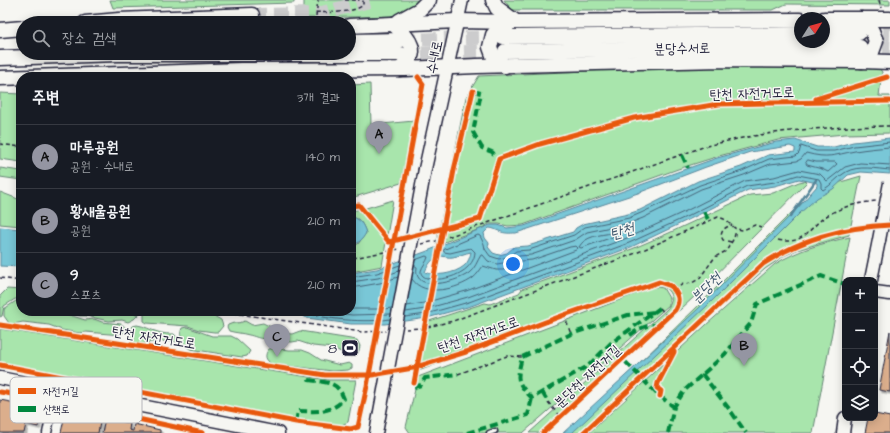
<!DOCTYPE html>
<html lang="ko">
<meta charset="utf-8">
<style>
:root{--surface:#171b24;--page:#20242c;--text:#f1f3f6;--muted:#9ea1a6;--line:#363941;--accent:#9495a2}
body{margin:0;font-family:"Architects Daughter","Poor Story",sans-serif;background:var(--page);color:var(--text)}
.controls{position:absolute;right:12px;bottom:12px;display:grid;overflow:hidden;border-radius:8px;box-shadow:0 2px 10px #0003}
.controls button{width:36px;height:36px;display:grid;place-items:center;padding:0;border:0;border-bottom:1px solid var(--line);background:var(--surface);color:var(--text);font:20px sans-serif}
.compass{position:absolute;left:794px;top:12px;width:36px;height:36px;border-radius:50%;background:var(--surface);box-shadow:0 2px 10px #0003;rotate:53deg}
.you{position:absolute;left:513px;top:264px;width:14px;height:14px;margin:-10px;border:3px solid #fff;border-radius:50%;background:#1a73e8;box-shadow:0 0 0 6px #1a73e833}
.badge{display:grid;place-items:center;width:26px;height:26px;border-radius:50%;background:var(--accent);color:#111;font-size:13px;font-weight:700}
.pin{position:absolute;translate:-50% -33px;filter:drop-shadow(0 1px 2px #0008)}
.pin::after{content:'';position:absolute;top:21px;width:14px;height:12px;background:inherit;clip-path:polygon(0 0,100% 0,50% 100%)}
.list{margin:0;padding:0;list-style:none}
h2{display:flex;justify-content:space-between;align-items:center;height:52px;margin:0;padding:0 16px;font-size:17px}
h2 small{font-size:13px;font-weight:400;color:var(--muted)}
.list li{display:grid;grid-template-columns:26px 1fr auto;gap:12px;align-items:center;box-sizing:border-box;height:64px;padding:0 16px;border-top:1px solid var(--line)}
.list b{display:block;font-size:15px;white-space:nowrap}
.list p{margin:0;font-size:13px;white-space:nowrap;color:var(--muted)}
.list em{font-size:13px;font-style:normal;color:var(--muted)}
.icon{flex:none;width:22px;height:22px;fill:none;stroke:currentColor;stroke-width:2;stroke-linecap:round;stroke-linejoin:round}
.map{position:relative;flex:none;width:890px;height:433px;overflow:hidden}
.search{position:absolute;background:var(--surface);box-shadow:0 2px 10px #0003;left:16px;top:16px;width:340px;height:44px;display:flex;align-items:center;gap:10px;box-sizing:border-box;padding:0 14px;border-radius:22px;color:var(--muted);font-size:15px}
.panel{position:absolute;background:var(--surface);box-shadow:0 2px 10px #0003;left:16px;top:72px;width:340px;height:244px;border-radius:16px}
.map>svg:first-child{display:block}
.green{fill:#a8e5ac;stroke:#658474}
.water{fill:#79c7d7;stroke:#568599;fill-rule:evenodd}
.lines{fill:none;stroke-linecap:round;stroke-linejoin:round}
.shore{stroke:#456479;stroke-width:1}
.stream{stroke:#568599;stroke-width:2.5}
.building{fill:#dbae8c;stroke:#22223b;filter:url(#shadow)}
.trunk-tunnel{stroke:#cccccd;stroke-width:14;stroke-dasharray:14 7;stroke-linecap:butt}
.service-casing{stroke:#22223b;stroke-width:7}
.minor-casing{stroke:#22223b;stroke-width:11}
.secondary-casing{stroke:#22223b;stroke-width:15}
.trunk-casing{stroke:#22223b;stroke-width:17}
.path{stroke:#22223b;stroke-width:1.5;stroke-dasharray:4 3;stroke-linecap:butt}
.service{stroke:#f6f6f2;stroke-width:4}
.minor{stroke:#f6f6f2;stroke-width:8}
.secondary{stroke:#f6f6f2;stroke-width:12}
.trunk{stroke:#f6f6f2;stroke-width:14}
.secondary-bridge-casing{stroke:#22223b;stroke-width:15;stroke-linecap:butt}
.path-bridge{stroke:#22223b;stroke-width:1.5;stroke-dasharray:4 3;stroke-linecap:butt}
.secondary-bridge{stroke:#f6f6f2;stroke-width:12}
.quiet{stroke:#00873e;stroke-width:4;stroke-dasharray:8 4;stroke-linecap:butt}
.cycleway-casing{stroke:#f6f6f2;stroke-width:8}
.cycleway{stroke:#e8590c;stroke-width:5}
.labels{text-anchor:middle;stroke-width:3;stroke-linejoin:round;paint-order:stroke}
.street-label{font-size:14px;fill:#22223b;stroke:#f6f6f2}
.poi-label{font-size:14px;fill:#22223b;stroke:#f6f6f2;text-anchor:end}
.water-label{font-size:15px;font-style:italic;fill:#3c546a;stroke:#f6f6f2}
.key{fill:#f6f6f2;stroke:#b6b6bb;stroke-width:1}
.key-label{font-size:11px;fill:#22223b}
</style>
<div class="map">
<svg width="890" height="433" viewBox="0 0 890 433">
<defs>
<filter id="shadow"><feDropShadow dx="2.5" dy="2.5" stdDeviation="0" flood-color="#0004"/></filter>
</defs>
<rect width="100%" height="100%" fill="#f6f6f2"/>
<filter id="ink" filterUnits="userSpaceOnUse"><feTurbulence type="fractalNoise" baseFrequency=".025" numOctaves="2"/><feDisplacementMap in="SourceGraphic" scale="8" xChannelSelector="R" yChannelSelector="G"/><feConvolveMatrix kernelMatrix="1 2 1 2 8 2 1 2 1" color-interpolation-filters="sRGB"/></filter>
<g filter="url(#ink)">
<g class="green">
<polygon points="110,0 294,0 294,3 113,8"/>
<polygon points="304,0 423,0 398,16 304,18"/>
<polygon points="504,0 890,0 890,5 786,4 773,10 512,10"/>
<polygon points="695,66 879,68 882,72 879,96 890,96 890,133 845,134 778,140 719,156 678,169 523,225 508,226 499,224 489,224 480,229 436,245 466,97 479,76"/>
<polygon points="370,84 371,125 414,121 401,183 351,198 351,85"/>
<polygon points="0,93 21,94 21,162 0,159"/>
<polygon points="0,168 21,171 21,180 0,177"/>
<polygon points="861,176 849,235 797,250 784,256 765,269 704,323 586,433 567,433 697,307 795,209 813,194 834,184"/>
<path d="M804,181L807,182L694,297L546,433H529L666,310C678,298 668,284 652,285L413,373L423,323L485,303L490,304L519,293L522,289L632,249L669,233L750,195L773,193L799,182Z"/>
<polygon points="0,192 18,199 21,199 21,226 0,224"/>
<path d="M393,200L382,266L351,272V246L358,244L366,233C363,224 360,218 351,217V211L366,208Z"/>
<path d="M850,237L813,433H589L706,325L775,264C798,250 823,243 850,237Z"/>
<polygon points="657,287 663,288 669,298 669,305 523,433 410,433 406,427 418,377 651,288"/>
<polygon points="7,289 21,290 21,299 15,299 4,306 2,316 0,317 0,296"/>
<polygon points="16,301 21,301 21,311 57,311 85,320 94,319 102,322 121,324 124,326 125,329 124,332 121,335 86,332 80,333 62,330 49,325 23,322 13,324 9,323 4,316 4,309"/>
<polygon points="62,311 139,311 136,313 135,315 142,311 134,319 128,322 122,320 109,321 86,316 80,316"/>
<polygon points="161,311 175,314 197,313 214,316 221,320 223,326 218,332 214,332 199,330 188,326 147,323 144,321 144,314 147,312"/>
<path d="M245,321L252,325L263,323L271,327L272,330C266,344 259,337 249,335C242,333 236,333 229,331L227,327L228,325C233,322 239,324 245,321Z"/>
<path d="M137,325C145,326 150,330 158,332C164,334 169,334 174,334L180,340L179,342C170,341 161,341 153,342C142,343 130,348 129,331L133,326Z"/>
<path d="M187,327L212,336H231L237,339L250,351L247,356L242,357L190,349C183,344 178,337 182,328Z"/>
<polygon points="0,329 328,380 356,380 348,422 335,428 0,363"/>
<path d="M300,331L357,340L360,346C359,352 357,356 351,357L333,348L313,346L298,341L292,342L277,341L275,337L276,333L292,334Z"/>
<path d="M276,348L289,350H302L310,353L321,360L340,365L349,363L352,365V368L348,370L333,371L272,364C265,360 264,355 269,349Z"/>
</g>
<g class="water">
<path d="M890,138V174L861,172L848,175L833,189L817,198L800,213L707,306L572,433H563L698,309L797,209L817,186V183L799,179L775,186L748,190L690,219L631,247L471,306L427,318L385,324H351L307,318L293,311H351V273L377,269L425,252L490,225H498L507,228L524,226L717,158L776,142L795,140L817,147H834L853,142ZM790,146L795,148V152L768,155L741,167L698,181L640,210L628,214L583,224L576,228L573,232L528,246L514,247L507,253L499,255L493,253L488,247L489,243L485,238L484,233L489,228C494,228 495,230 499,231C505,234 510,233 516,233L638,193L706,167L750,152ZM471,252C470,257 468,263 464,266C454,274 436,277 425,272C428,265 432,258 440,256C444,256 448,258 453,257C459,256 465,253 471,252Z"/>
<path d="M351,217C360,218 363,224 366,233C362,240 359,243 351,246Z"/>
<polygon points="0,227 21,229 21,267 0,266"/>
</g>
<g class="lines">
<g class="shore">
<polygon points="808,160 816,162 835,162 837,164 828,172 822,169 807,165 806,163"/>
<path d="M612,233L614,235L613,237L581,248L579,247C585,236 600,235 612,233Z"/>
<path d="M415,260L426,256L428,257C427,262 422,266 421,271C419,286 473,281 475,252L471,248L450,253L444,252L443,250L478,235L480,236L484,244L485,249L490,256L499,259L508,257L516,251L529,250L574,235L585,227L629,218L641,213L700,185L742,171L769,159L796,156L799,153L801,146L816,151H834L854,146L890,142"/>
<path d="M414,265L417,267C412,294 457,282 469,273C475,269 477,261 481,255H483L488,261L497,264L509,262L519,256L531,255L575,240L587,232L630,223L643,218L701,189L744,175L770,164L797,161L801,159L806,153C828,159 834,155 855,151C867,149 879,148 890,147"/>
<polyline points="351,277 377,273 400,265"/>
<polyline points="351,282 378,278 399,271"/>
<polyline points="351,288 380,283 398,277"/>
<path d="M407,306L424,303L466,291L576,250L578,248L576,246L570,247L532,260L521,261L514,267L503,270H496L483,266C480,270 477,275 473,278C458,289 424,298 412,279"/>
<polyline points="351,309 384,309 392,308"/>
<path d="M302,311C322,320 368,323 390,319"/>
<polyline points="321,311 352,315 391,314"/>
<polyline points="406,312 425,309 468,297 627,238 686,211 745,181 774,177 799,170 820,174 827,181 845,167 860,163 890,165"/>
<path d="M405,317L426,314L469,302L629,243L688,216L747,186L775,182L798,175L819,179L821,183V188L823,190C832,185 837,177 846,172C858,165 877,169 890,170"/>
</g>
<polyline class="stream" points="790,217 816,180"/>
</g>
<g class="building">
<polygon points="890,331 890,392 879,390"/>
<polygon points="0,400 42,408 38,427 26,424 24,433 0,433"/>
<polygon points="67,411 101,417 98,433 61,433 65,414"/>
<polygon points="875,414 890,417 890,433 865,433 868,418 875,418"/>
<polygon points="105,418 130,423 129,430 133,431 134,424 160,430 160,433 102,433"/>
</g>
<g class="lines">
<g class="trunk-tunnel">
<polyline points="252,15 318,14 373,0"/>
<polyline points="862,33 890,34"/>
<polyline points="402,40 503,37"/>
<polyline points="862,47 890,48"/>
<polyline points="401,54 502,51"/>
</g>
<defs>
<polyline id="service" points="489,433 495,431"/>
<polyline id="minor" points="47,433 56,389"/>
<g id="secondary">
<polyline points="425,169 462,0"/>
<polyline points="871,280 879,240"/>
<polyline points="875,292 890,294"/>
<polyline points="0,378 278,433"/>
<polyline points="376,433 385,385"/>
<polyline points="843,433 845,418"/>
</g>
<g id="trunk">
<polyline points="493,0 497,8 516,22"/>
<polyline points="824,19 890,19"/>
<polyline points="861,19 872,31 876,41 872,52 862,61"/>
<polyline points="399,21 419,10 429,0"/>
<polyline points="85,23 119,20 252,15"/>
<path d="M393,24C410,38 422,53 400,69"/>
<polyline points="349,26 457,21 516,22 800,20"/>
<polyline points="0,30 23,28"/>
<polyline points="824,33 859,33"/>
<polyline points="503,37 800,34"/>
<polyline points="349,41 402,40"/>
<polyline points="505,51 748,47 860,47"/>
<polyline points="0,58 118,54 401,54"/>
<polyline points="505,66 494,58 490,47 493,35 498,29 508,25"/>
<polyline points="0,78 241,70 405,69 477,66 721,60 862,61 890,62"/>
</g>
</defs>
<use href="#service" class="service-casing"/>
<use href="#minor" class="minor-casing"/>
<use href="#secondary" class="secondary-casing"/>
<use href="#trunk" class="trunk-casing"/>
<g class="path">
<polyline points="345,0 356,0"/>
<polyline points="879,0 881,8"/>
<path d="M316,12C327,13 355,13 363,5V1L358,0"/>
<polyline points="316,16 318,0"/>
<polyline points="0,144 21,147"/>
<polyline points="454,170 473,91"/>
<polyline points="407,174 423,84 419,79"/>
<path d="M778,240C806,246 809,226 828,215C844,206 859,203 876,201"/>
<path d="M731,242L723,240L721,236C722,229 726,227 732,225"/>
<path d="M421,244L436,241L703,147C766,130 825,127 890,126"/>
<polyline points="353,258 400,249"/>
<polyline points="0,278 21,281"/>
<polyline points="674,290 683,284 692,283 699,279 715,257 726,251 730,245 734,238 736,230"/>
<polyline points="660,308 668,317"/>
<polyline points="219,311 362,332 386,331"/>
<polyline points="564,315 571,334"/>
<polyline points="406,329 423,328 453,321 636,253 718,217 724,219 736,229 743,230 755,225 761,227"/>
<polyline points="0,365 296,422 351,429 358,427 367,386"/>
<polyline points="458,374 507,356 522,357"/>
<polyline points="0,392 47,400"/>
<polyline points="660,396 661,391 657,388 658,383 677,344"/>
<polyline points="548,402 560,417"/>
<polyline points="60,403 203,433"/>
</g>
<use href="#service" class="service"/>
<use href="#minor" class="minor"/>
<use href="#secondary" class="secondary"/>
<use href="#trunk" class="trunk"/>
<defs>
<g id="secondary-bridge">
<polyline points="879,240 890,183"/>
<polyline points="385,385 425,169"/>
</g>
</defs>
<use href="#secondary-bridge" class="secondary-bridge-casing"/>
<g class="path-bridge">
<polyline points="414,383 454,170"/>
<polyline points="367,386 407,174"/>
</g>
<use href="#secondary-bridge" class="secondary-bridge"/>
<g class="quiet">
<polyline points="473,91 481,93 473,132 482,148 492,152 499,159"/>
<polyline points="682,155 688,168"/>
<polyline points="704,212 709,221"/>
<path d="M654,312L628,315L571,334L522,357C517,379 515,381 532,398L588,366L611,343L660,308"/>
<path d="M630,335C640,328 648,324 660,325"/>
<polyline points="609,345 656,393 674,407"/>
<polyline points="702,374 730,410 746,433"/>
<polyline points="414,387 421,385 425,378 458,374"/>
<polyline points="542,392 548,402"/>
<path d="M296,422L298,411C318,411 330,414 344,399C337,380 326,383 309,380L308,372"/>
<polyline points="467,433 528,415 532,398"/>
<polyline points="668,433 674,407 684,391 725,354 751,323 757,304 821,276 845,284"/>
</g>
<defs>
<g id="cycleway">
<polyline points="816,99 887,77"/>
<polyline points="351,206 359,205 389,242 480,219 499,159 540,144 634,118 719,104 890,101"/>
<path d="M0,325L325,375H372L413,368L466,352L564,315L659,282L671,286C678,294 681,300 675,310L543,433"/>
<polyline points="0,365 296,422 351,429 358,427 367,386 423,84 418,77"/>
<polyline points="414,383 454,170 473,91"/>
<polyline points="0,392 54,401 203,433"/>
<polyline points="660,396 661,391 657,388 658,383 674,352"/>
<path d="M583,433L763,264C802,238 844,227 890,225"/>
</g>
</defs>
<use href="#cycleway" class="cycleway-casing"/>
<use href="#cycleway" class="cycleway"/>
</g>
</g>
<defs>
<symbol id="stadium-square" viewBox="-11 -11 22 22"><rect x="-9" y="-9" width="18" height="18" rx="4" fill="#22223b" stroke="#f6f6f2"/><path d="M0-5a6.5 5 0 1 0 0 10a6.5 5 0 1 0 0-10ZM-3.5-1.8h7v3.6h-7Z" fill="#fff"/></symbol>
</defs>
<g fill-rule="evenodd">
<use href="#stadium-square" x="340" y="338" width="20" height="20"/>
</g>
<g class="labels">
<g class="street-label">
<text transform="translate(682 48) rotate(-1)" y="5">분당수서로</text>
<text transform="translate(434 57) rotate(-78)" y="5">수내로</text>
<text transform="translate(752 93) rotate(-2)" y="5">탄천 자전거도로</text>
<text transform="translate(478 334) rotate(-19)" y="5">탄천 자전거도로</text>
<text transform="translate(154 337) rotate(9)" y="5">탄천 자전거도로</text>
<text transform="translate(587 376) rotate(-43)" y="5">분당천 자전거길</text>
</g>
<g class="poi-label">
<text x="337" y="353">8</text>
</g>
<g class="water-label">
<text transform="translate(622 231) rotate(-16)" y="5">탄천</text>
<text transform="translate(706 288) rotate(-45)" y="5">분당천</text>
</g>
</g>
<rect x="10" y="377" width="132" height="46" rx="6" class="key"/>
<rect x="18" y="388" width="18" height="6" fill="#e8590c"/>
<rect x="18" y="406" width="18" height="6" fill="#00873e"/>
<g class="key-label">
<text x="43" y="395">자전거길</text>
<text x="43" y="413">산책로</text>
</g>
</svg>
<div class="controls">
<button>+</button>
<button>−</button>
<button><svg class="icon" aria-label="locate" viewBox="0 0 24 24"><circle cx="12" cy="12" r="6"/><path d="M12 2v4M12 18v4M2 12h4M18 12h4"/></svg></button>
<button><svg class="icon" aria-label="layers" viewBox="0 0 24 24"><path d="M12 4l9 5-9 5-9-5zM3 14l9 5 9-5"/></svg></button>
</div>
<svg class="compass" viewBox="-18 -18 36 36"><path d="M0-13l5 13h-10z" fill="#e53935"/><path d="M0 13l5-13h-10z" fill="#9ea1a6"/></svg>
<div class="you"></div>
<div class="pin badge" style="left:379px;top:154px">A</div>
<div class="pin badge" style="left:744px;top:366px">B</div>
<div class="pin badge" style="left:277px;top:357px">C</div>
<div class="search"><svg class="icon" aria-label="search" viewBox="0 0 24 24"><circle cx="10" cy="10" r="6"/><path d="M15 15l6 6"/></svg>장소 검색</div>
<section class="panel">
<h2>주변<small>3개 결과</small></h2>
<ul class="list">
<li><span class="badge">A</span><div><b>마루공원</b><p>공원 · 수내로</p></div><em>140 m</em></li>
<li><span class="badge">B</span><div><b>황새울공원</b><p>공원</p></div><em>210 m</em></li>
<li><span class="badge">C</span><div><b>9</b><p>스포츠</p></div><em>210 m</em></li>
</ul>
</section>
</div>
